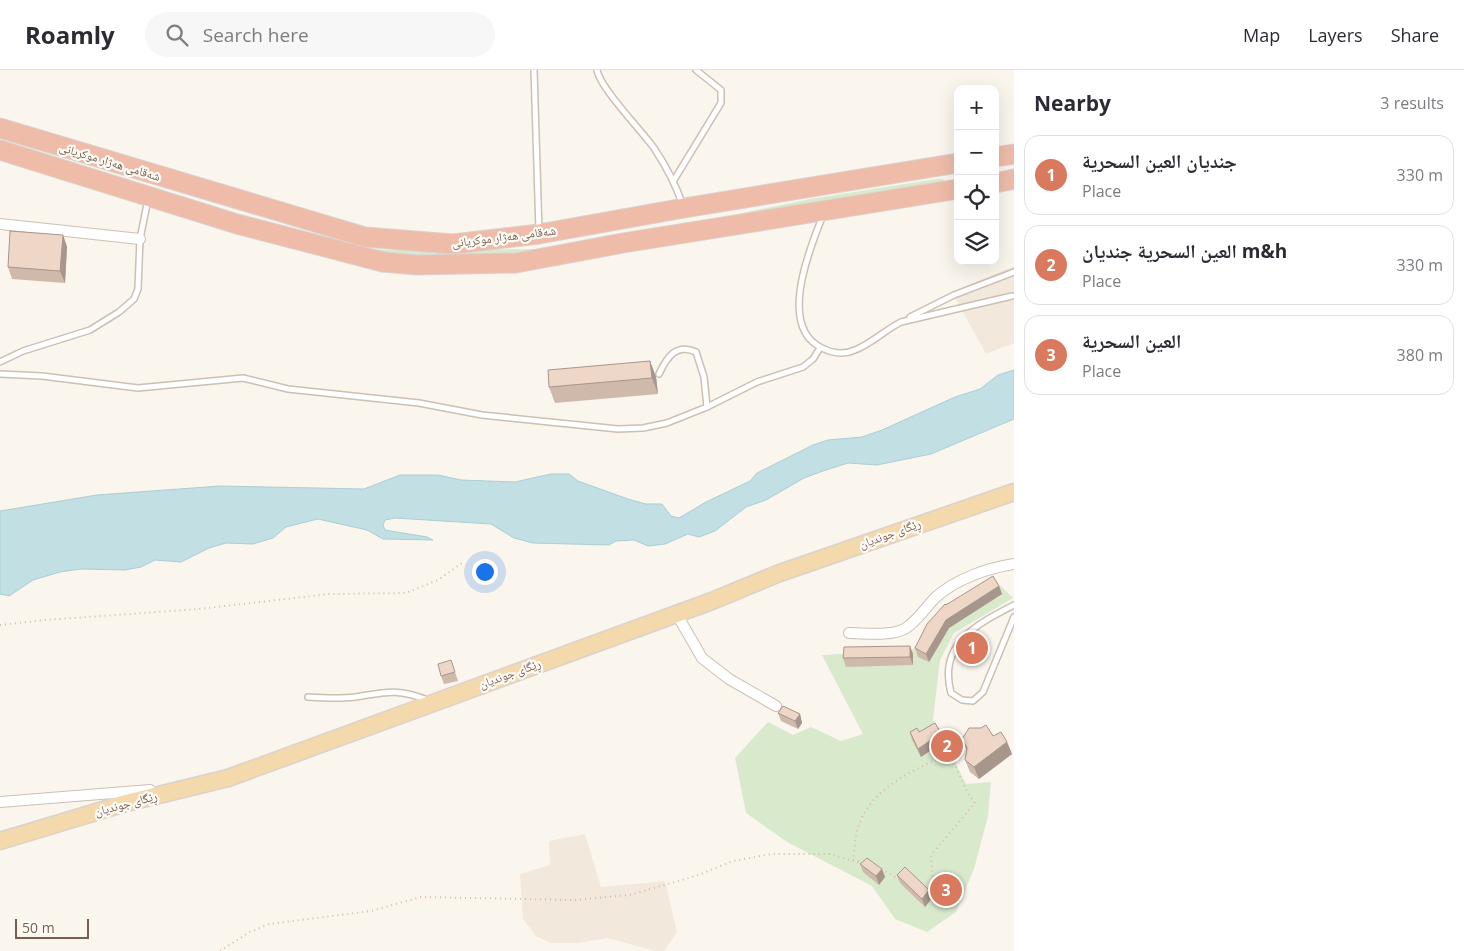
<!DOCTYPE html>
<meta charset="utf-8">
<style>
:root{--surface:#fff;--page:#f7f7f7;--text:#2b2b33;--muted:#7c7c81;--line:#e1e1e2;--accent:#d97a5e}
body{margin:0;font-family:"Open Sans","Noto Naskh Arabic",sans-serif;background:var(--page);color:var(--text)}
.controls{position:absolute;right:15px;top:15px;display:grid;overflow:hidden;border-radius:10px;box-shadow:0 5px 20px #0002}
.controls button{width:45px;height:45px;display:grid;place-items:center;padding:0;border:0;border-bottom:1px solid var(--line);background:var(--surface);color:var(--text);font:25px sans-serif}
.scale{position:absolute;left:15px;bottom:12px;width:74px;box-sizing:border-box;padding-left:5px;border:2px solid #765e51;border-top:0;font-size:14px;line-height:18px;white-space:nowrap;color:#765e51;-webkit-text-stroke:4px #fefaf4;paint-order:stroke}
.you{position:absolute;left:484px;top:501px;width:18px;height:18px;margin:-12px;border:4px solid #fff;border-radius:50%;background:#1a73e8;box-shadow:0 0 0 8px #1a73e833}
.badge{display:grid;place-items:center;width:32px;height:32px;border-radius:50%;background:var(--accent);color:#fff;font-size:16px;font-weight:700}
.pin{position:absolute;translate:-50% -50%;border:2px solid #fff;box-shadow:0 1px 5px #0006}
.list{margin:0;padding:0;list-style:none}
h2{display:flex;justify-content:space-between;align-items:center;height:65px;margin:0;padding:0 20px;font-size:21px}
h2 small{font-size:16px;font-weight:400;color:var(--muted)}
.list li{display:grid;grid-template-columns:32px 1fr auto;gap:15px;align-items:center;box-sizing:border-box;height:80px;margin:0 10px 10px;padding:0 10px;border:1px solid var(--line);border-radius:15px}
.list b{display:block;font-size:19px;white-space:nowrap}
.list p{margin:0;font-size:16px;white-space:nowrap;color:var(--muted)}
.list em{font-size:16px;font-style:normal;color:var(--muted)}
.icon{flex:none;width:28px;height:28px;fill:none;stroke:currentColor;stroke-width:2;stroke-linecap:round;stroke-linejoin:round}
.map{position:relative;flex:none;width:1014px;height:881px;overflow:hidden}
header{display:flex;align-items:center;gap:30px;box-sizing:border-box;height:70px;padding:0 25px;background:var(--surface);border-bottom:1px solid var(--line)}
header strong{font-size:24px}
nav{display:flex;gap:28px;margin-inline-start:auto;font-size:18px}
.search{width:350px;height:45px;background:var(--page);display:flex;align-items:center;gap:12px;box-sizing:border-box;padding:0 18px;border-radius:28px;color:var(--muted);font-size:19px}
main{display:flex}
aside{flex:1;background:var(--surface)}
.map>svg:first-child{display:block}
.residential{fill:#f3e8dc}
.green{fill:#d8e9cc}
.water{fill:#c2dfe4;stroke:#aaced5}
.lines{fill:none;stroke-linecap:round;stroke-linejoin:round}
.lane-casing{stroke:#cdbfb3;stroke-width:8}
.street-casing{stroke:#cdbfb3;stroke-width:12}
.primary-casing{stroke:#d9d2ce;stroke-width:19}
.highway-casing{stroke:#d9d2ce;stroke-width:21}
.path{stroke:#d4baa9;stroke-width:2;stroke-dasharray:1 4;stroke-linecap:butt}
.lane{stroke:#fff;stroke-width:5}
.street{stroke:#fff;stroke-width:10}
.primary{stroke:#f3d9ac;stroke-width:16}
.highway{stroke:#efbcaa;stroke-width:19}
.wall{fill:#ceb9ab}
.shaded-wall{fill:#a7968b}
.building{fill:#efd7c7;stroke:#a7968b}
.labels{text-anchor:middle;stroke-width:4.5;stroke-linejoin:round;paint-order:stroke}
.street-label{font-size:12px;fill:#765e51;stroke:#fefaf4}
</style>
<header>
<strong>Roamly</strong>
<div class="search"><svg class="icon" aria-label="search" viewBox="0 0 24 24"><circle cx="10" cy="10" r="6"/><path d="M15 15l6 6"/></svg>Search here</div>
<nav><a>Map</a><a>Layers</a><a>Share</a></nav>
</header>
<main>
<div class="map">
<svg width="1014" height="881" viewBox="0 0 1014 881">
<rect width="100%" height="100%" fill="#fbf6ed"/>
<g class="residential">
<polygon points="1014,196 1014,273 986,284 952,222"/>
<polygon points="585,764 601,817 665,811 677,862 664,881 656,881 607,868 578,873 551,873 536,866 523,849 520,804 550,795 549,771"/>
</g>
<g class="green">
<polygon points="0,70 238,146 367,179 392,180 542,179 700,152 810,129 936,109 943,109 944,112 544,188 391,190 0,78"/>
<polygon points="1000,515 1013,528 954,563 940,590 933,650 966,714 991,712 988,746 974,799 956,842 927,862 895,849 872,816 787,772 746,743 735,688 768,652 793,665 811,657 841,671 863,664 822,585 912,580 920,571"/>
</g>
<polygon class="water" points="1014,300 1014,349 931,384 877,395 848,393 823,401 804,408 766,430 746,437 715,461 699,467 688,464 665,474 648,476 634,470 616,471 609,475 533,473 514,468 491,454 395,448 385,450 383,455 385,460 427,467 433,470 383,469 367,460 318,449 286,457 273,468 253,474 226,473 209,478 181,492 155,490 141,497 125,500 81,499 60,502 33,510 9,526 0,524 0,441 97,425 220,416 364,419 400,405 438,405 461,410 515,412 551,404 569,404 578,411 628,429 646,434 662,434 671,446 679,448 706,432 750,411 757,403 813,375 828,370 862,367 882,360 955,327 980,319 998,305"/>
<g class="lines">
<defs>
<g id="lane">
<polyline points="534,0 539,161"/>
<path d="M597,0C600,18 642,61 654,78C666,96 675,113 682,133"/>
<polyline points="674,110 721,33 721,20 696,0"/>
<path d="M823,145C810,178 777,257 822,278C832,283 844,285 855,280C871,274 885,260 901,252L1012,226"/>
<polyline points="910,247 954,225 1014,202"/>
<polyline points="0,292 23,281 90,260 119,242 134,229 138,219 140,169 148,129"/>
<polyline points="0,304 42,306 138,318 243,308 288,319 419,333 482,345 618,359 643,358 667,353 707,337 757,312 803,297 813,289 820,278"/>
<path d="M659,304C667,287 676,273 696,282L704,307L707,337"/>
<path d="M1014,535C975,555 938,574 951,623L962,630L973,631L983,622L1014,547"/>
<path d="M308,627C323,628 339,629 355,627C387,622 396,618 428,630"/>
</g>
<g id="street">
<polyline points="0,154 140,169"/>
<polyline points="676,543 702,588 729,609 776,636"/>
<path d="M849,563C865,563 892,567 906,558C918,550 926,537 936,527C956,509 988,498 1014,494"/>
<polyline points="0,732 150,720"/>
</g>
<polyline id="primary" points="0,771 126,733 228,708 712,531 777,504 1014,422"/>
<g id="highway">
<polyline points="0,58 365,167 453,174 539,164 684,138 958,93"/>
<polyline points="0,80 237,154 383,192 417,195 516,193 623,173 958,119"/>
<polyline points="995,87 1014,84"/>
<polyline points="995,113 1014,109"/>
</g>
</defs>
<use href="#lane" class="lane-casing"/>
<use href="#street" class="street-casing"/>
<use href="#primary" class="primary-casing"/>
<use href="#highway" class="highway-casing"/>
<g class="path">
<polyline points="0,555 45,550 199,539 329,524 406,523 438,510 462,493"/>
<path d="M950,683L967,722L975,733L931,785L933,812L929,820L908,801L899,809L873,794L853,790C855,778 855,763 860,752C874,716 918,698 950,683Z"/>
<polyline points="220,881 250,862 269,854 371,841 421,827 575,830 629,825 696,806 733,791 771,784 829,784 860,793"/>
</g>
<use href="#lane" class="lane"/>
<use href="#street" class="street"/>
<use href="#primary" class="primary"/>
<use href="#highway" class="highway"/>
</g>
<g class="wall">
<polygon points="63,165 67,177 65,213 12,209 8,197"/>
<polygon points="650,291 656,307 658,324 555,333 549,317"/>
<polygon points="999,516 1002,524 949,558 929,592 918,587 915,578 946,535"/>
<polygon points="910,576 913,584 913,595 846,597 843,588"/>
<polygon points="451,590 458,611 444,614 441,606"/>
<polygon points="778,643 800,644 802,653 798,659 781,651"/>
<polygon points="981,658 993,666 1007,672 1012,684 979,709 970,702 965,690 967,681 962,669"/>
<polygon points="910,662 919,662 944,671 921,687 912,670"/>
<polygon points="860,794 882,799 885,807 879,815 863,802"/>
<polygon points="897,805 929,820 932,828 925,837 900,813"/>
</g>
<g class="shaded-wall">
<polygon points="63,165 67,177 65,213 60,201"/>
<polygon points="650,291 656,307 658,324 652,308"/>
<polygon points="999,516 1002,524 949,558 929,592 926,584 946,550"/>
<polygon points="910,576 913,584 913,595 910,587"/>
<polygon points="800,644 802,653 798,659 795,651"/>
<polygon points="941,663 944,671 921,687 918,679"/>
<polygon points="1007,672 1012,684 979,709 974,697"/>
<polygon points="882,799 885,807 879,815 876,806"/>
<polygon points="929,820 932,828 925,837 922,829"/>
</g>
<g class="building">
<polygon points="10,161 63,165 60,201 8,197"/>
<polygon points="650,291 652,308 549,317 548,300"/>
<polygon points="993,506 999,516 946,550 926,584 915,578 927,554 945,534 946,535"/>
<polygon points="910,576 910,587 843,588 844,577"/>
<polygon points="451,590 455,602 441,606 438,594"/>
<polygon points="783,636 800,644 795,651 778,643"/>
<polygon points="935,653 941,663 918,679 910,662 917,658 919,662"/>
<polygon points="986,655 993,666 1001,662 1007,672 974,697 965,690 967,678 962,669 969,658 981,658"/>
<polygon points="867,788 882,799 876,806 860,794"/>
<polygon points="905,797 929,820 922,829 897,805"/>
</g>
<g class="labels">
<g class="street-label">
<text transform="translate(110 92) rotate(17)" y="4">شەقامی ھەژار موکریانی</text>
<text transform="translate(504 167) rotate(-7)" y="4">شەقامی ھەژار موکریانی</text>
<text transform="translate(890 464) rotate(-20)" y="4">ڕێگای جوندیان</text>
<text transform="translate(510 604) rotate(-20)" y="4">ڕێگای جوندیان</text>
<text transform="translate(126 734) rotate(-15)" y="4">ڕێگای جوندیان</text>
</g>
</g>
</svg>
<div class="controls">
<button>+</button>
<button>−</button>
<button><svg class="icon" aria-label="locate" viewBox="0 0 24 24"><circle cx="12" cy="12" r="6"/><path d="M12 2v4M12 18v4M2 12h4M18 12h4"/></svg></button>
<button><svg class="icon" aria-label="layers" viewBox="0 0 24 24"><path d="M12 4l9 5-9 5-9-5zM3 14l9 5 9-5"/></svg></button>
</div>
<div class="scale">50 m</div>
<div class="you"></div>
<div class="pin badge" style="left:972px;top:578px">1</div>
<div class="pin badge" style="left:947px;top:676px">2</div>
<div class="pin badge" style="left:946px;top:820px">3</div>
</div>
<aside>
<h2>Nearby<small>3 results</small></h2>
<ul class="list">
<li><span class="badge">1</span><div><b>جنديان العين السحرية</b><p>Place</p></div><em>330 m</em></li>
<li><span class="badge">2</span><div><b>العين السحرية جنديان m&amp;h</b><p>Place</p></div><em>330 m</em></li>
<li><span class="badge">3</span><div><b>العين السحرية</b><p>Place</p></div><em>380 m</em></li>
</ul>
</aside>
</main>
